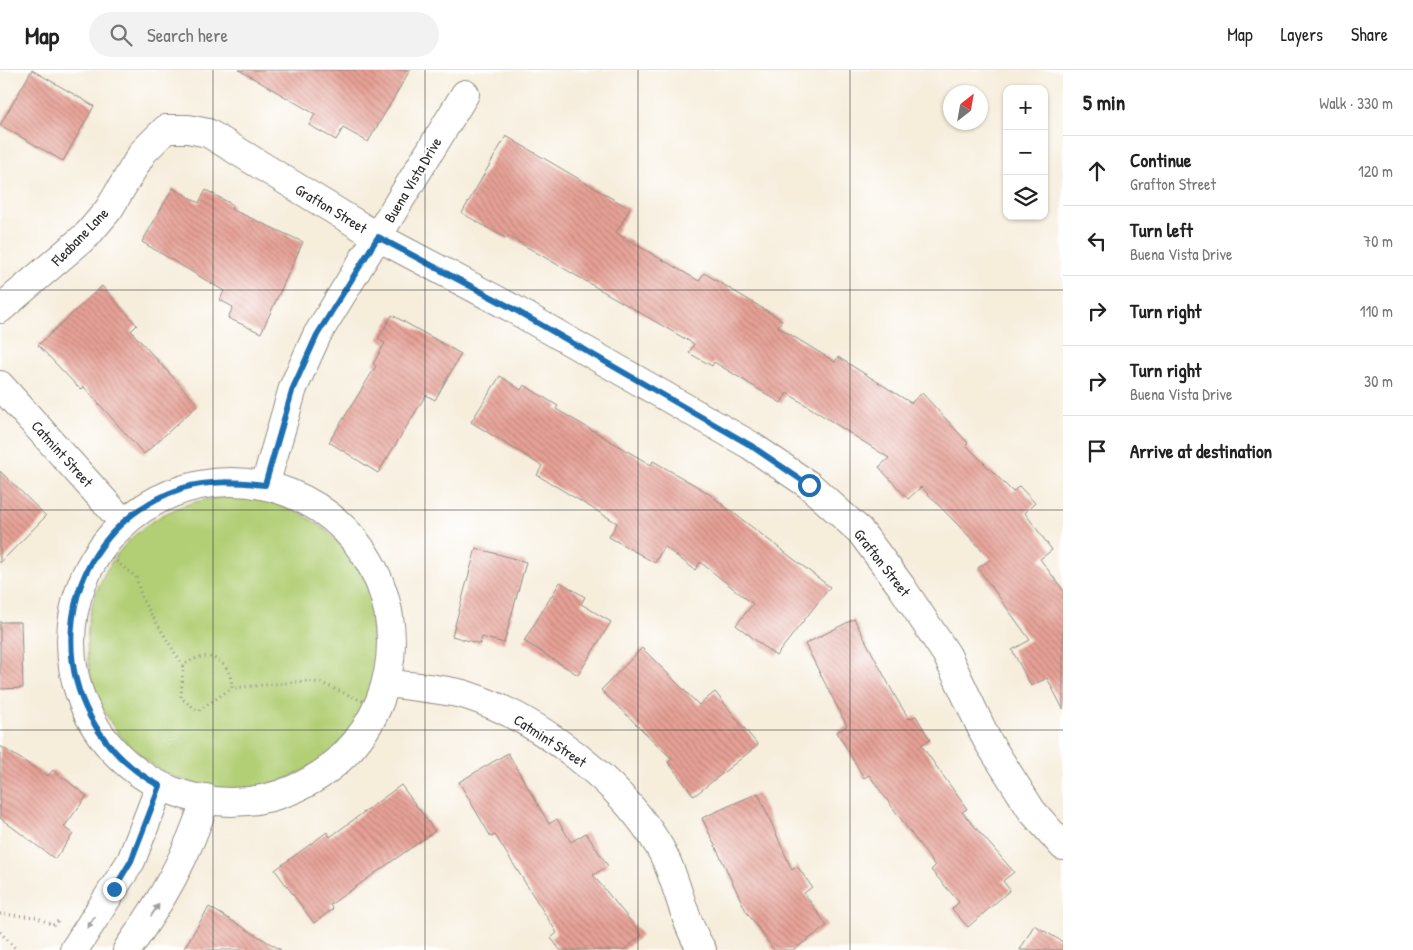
<!DOCTYPE html>
<meta charset="utf-8">
<style>
:root{--surface:#fff;--page:#f2f2f2;--text:#222;--muted:#767676;--line:#e0e0e0}
body{margin:0;font-family:"Patrick Hand",sans-serif;background:var(--page);color:var(--text)}
.controls{position:absolute;right:15px;top:15px;display:grid;overflow:hidden;border-radius:10px;box-shadow:0 1px 4px #0004}
.controls button{width:45px;height:45px;display:grid;place-items:center;padding:0;border:0;border-bottom:1px solid var(--line);background:var(--surface);color:var(--text);font:25px sans-serif}
.compass{position:absolute;left:943px;top:15px;width:45px;height:45px;border-radius:50%;background:var(--surface);box-shadow:0 1px 4px #0004;rotate:31deg}
.stop{position:absolute;width:15px;height:15px;margin:-11px;border:4px solid #1f6fb2;border-radius:50%;background:#fff}
.stop.end{background:#1f6fb2;border-color:#fff;box-shadow:0 1px 5px #0008}
.list{margin:0;padding:0;list-style:none}
h2{display:flex;justify-content:space-between;align-items:center;height:65px;margin:0;padding:0 20px;font-size:21px}
h2 small{font-size:16px;font-weight:400;color:var(--muted)}
.list li{display:grid;grid-template-columns:32px 1fr auto;gap:15px;align-items:center;box-sizing:border-box;height:70px;padding:0 20px;border-top:1px solid var(--line)}
.list b{display:block;font-size:19px;white-space:nowrap}
.list p{margin:0;font-size:16px;white-space:nowrap;color:var(--muted)}
.list em{font-size:16px;font-style:normal;color:var(--muted)}
.icon{flex:none;width:28px;height:28px;fill:none;stroke:currentColor;stroke-width:2;stroke-linecap:round;stroke-linejoin:round}
.map{position:relative;flex:none;width:1063px;height:880px;overflow:hidden}
header{display:flex;align-items:center;gap:30px;box-sizing:border-box;height:70px;padding:0 25px;background:var(--surface);border-bottom:1px solid var(--line)}
header strong{font-size:24px}
nav{display:flex;gap:28px;margin-inline-start:auto;font-size:18px}
.search{width:350px;height:45px;background:var(--page);display:flex;align-items:center;gap:12px;box-sizing:border-box;padding:0 18px;border-radius:28px;color:var(--muted);font-size:19px}
main{display:flex}
aside{flex:1;background:var(--surface)}
.map>svg:first-child{display:block}
.park{fill:#b2cf76;stroke:#6e7d50}
.building{fill:url(#building-back-hatch)}
.lines{fill:none;stroke-linecap:round;stroke-linejoin:round}
.minor-casing{stroke:#908c83;stroke-width:30}
.path{stroke:#908c83;stroke-width:3;stroke-dasharray:1 4;stroke-linecap:butt}
.minor{stroke:#fff;stroke-width:28}
.oneway{fill:#a0a0a0}
.route{stroke:#1f6fb2;stroke-width:6}
.grid{fill:none;stroke:#2b2b2b;stroke-width:1;stroke-opacity:0.55}
.labels{text-anchor:middle;stroke-width:4;stroke-linejoin:round;paint-order:stroke}
.street-label{font-size:15px;fill:#2b2b2b;stroke:#fff}
</style>
<header>
<strong>Map</strong>
<div class="search"><svg class="icon" aria-label="search" viewBox="0 0 24 24"><circle cx="10" cy="10" r="6"/><path d="M15 15l6 6"/></svg>Search here</div>
<nav><a>Map</a><a>Layers</a><a>Share</a></nav>
</header>
<main>
<div class="map">
<svg width="1063" height="880" viewBox="0 0 1063 880">
<defs>
<pattern id="building-back-hatch" width="6" height="6" patternUnits="userSpaceOnUse" patternTransform="scale(1.25)"><rect width="6" height="6" fill="#e7a196"/><path d="M-1 5l2 2M0 0l6 6M5-1l2 2" fill="none" stroke="#bb837b"/></pattern>
</defs>
<rect width="100%" height="100%" fill="#fff"/>
<filter id="ink" filterUnits="userSpaceOnUse"><feTurbulence type="fractalNoise" baseFrequency=".02" numOctaves="2"/><feDisplacementMap in="SourceGraphic" scale="10" xChannelSelector="R" yChannelSelector="G"/><feConvolveMatrix kernelMatrix="1 2 1 2 8 2 1 2 1" color-interpolation-filters="sRGB"/></filter>
<filter id="wash" filterUnits="userSpaceOnUse"><feTurbulence type="fractalNoise" baseFrequency=".0096" numOctaves="4" result="noise"/><feDisplacementMap in="SourceGraphic" scale="20" xChannelSelector="R" yChannelSelector="G"/><feGaussianBlur stdDeviation="1.12" result="paint"/><feColorMatrix in="noise" values="0 0 0 0 0 0 0 0 0 0 0 0 0 0 0 0 0 1.4 0 .05"/><feComposite in="paint" operator="in"/></filter>
<g filter="url(#wash)">
<rect width="100%" height="100%" fill="#f6eddb"/>
<circle class="park" cx="233" cy="573" r="146"/>
<g id="blocks">
<g class="building">
<polygon points="32,0 94,36 63,91 0,55"/>
<polygon points="239,0 410,0 368,72 343,58 336,70 309,55 315,44"/>
<polygon points="506,66 630,139 616,163 699,211 704,203 782,250 778,257 835,292 838,287 911,333 922,323 968,373 966,375 1013,422 1019,416 1035,433 1025,443 1052,480 1040,489 1063,520 1063,639 1047,608 1031,616 1012,580 1030,570 978,498 991,489 921,417 908,429 879,397 889,388 787,323 781,333 714,292 712,296 689,283 694,274 508,166 507,169 462,143"/>
<polygon points="173,118 199,133 206,120 233,135 231,139 303,172 261,263 228,248 233,237 220,230 224,221 142,172"/>
<polygon points="102,216 137,255 131,261 198,335 144,384 84,317 81,320 38,275"/>
<polygon points="392,245 461,284 435,330 426,325 378,403 329,372 376,296 373,294 385,273 378,269"/>
<polygon points="500,306 521,320 524,315 558,336 556,339 651,395 653,391 705,421 830,517 776,586 736,555 753,534 700,492 695,500 664,476 655,493 609,467 617,453 537,405 542,396 471,352"/>
<polygon points="0,401 46,446 0,493"/>
<polygon points="476,478 526,492 504,573 482,567 480,574 452,566"/>
<polygon points="560,512 585,527 581,534 611,552 578,605 524,571"/>
<polygon points="854,549 896,628 909,649 916,646 930,670 921,675 967,739 962,742 1014,802 1003,811 1010,820 968,857 952,839 959,832 931,800 935,796 869,705 864,708 837,662 847,656 805,574"/>
<polygon points="0,552 21,552 23,618 0,619"/>
<polygon points="642,578 699,635 715,622 758,675 694,726 668,692 672,689 601,620"/>
<polygon points="0,676 48,706 53,700 87,726 64,757 73,764 55,789 0,748"/>
<polygon points="508,683 549,754 557,749 571,772 586,763 608,796 593,805 642,865 624,880 560,880 551,868 557,863 495,765 491,767 459,712"/>
<polygon points="401,715 435,761 330,835 333,839 314,853 275,800 327,762 330,767"/>
<polygon points="758,723 792,800 797,796 812,817 804,823 827,856 793,880 774,880 746,841 702,748"/>
<polygon points="209,837 281,880 183,880"/>
<polygon points="1034,855 1063,872 1063,880 1020,880"/>
</g>
</g>
</g>
<g filter="url(#ink)">
<use href="#blocks" fill-opacity="0" stroke="#908c83" stroke-width="1"/>
<g class="lines">
<defs>
<g id="minor">
<polyline points="0,239 88,164 109,139 143,82 166,59 188,59 208,63 378,167 510,237 750,375 809,415 860,461 901,516 947,585 987,670 1032,741 1063,776"/>
<polyline points="0,315 124,453"/>
<circle cx="231" cy="572" r="160"/>
<polyline points="265,415 293,318 317,265 465,24"/>
<path d="M387,613C412,617 441,618 466,625C538,648 622,712 660,778C678,809 682,849 702,880"/>
<polyline points="74,880 131,791 160,716"/>
<path d="M127,880C163,829 187,787 206,728"/>
</g>
</defs>
<use href="#minor" class="minor-casing"/>
<g class="path">
<path d="M101,479L136,507L142,529L183,596C206,577 231,589 232,618L307,611L321,613L367,633"/>
<polyline points="183,596 181,628 198,641 232,618"/>
<polyline points="0,844 36,847 53,855 58,851"/>
<polyline points="0,862 17,880"/>
</g>
<use href="#minor" class="minor"/>
</g>
<defs><path id="oneway-solid" d="M-6-.8H1V-3.2L6.5 0L1 3.2V.8H-6Z" transform="scale(1.25)"/></defs>
<g class="oneway">
<use href="#oneway-solid" transform="translate(155 840) rotate(-56)"/>
<use href="#oneway-solid" transform="translate(91 852) rotate(124)"/>
</g>
</g>
<g class="lines" filter="url(#ink)">
<path class="route" d="M114,819L131,791L160,716C33,648 44,464 183,418C209,410 238,412 265,415L293,318L317,265L378,167L510,237L750,375L809,415"/>
</g>
<path class="grid" d="M213,0V880M425,0V880M638,0V880M850,0V880M0,220H1063M0,440H1063M0,660H1063"/>
<g class="labels">
<g class="street-label">
<text transform="translate(413 110) rotate(-59)" y="5">Buena Vista Drive</text>
<text transform="translate(331 139) rotate(31)" y="5">Grafton Street</text>
<text transform="translate(80 167) rotate(-46)" y="5">Fleabane Lane</text>
<text transform="translate(62 384) rotate(48)" y="5">Catmint Street</text>
<text transform="translate(882 493) rotate(52)" y="5">Grafton Street</text>
<text transform="translate(550 671) rotate(33)" y="5">Catmint Street</text>
</g>
</g>
</svg>
<div class="controls">
<button>+</button>
<button>−</button>
<button><svg class="icon" aria-label="layers" viewBox="0 0 24 24"><path d="M12 4l9 5-9 5-9-5zM3 14l9 5 9-5"/></svg></button>
</div>
<svg class="compass" viewBox="-18 -18 36 36"><path d="M0-13l5 13h-10z" fill="#e53935"/><path d="M0 13l5-13h-10z" fill="#767676"/></svg>
<div class="stop" style="left:809px;top:415px"></div>
<div class="stop end" style="left:114px;top:819px"></div>
</div>
<aside>
<h2>5 min<small>Walk · 330 m</small></h2>
<ul class="list">
<li><svg class="icon" aria-label="ahead" viewBox="0 0 24 24"><path d="M12 20V5M6 11l6-6 6 6"/></svg><div><b>Continue</b><p>Grafton Street</p></div><em>120 m</em></li>
<li><svg class="icon" aria-label="left" viewBox="0 0 24 24"><path d="M17 20v-9H6M10 6l-5 5 5 5"/></svg><div><b>Turn left</b><p>Buena Vista Drive</p></div><em>70 m</em></li>
<li><svg class="icon" aria-label="right" viewBox="0 0 24 24"><path d="M7 20v-9h11M14 6l5 5-5 5"/></svg><div><b>Turn right</b></div><em>110 m</em></li>
<li><svg class="icon" aria-label="right" viewBox="0 0 24 24"><path d="M7 20v-9h11M14 6l5 5-5 5"/></svg><div><b>Turn right</b><p>Buena Vista Drive</p></div><em>30 m</em></li>
<li><svg class="icon" aria-label="arrive" viewBox="0 0 24 24"><path d="M6 21V4h12l-3 4 3 4H6"/></svg><div><b>Arrive at destination</b></div></li>
</ul>
</aside>
</main>
